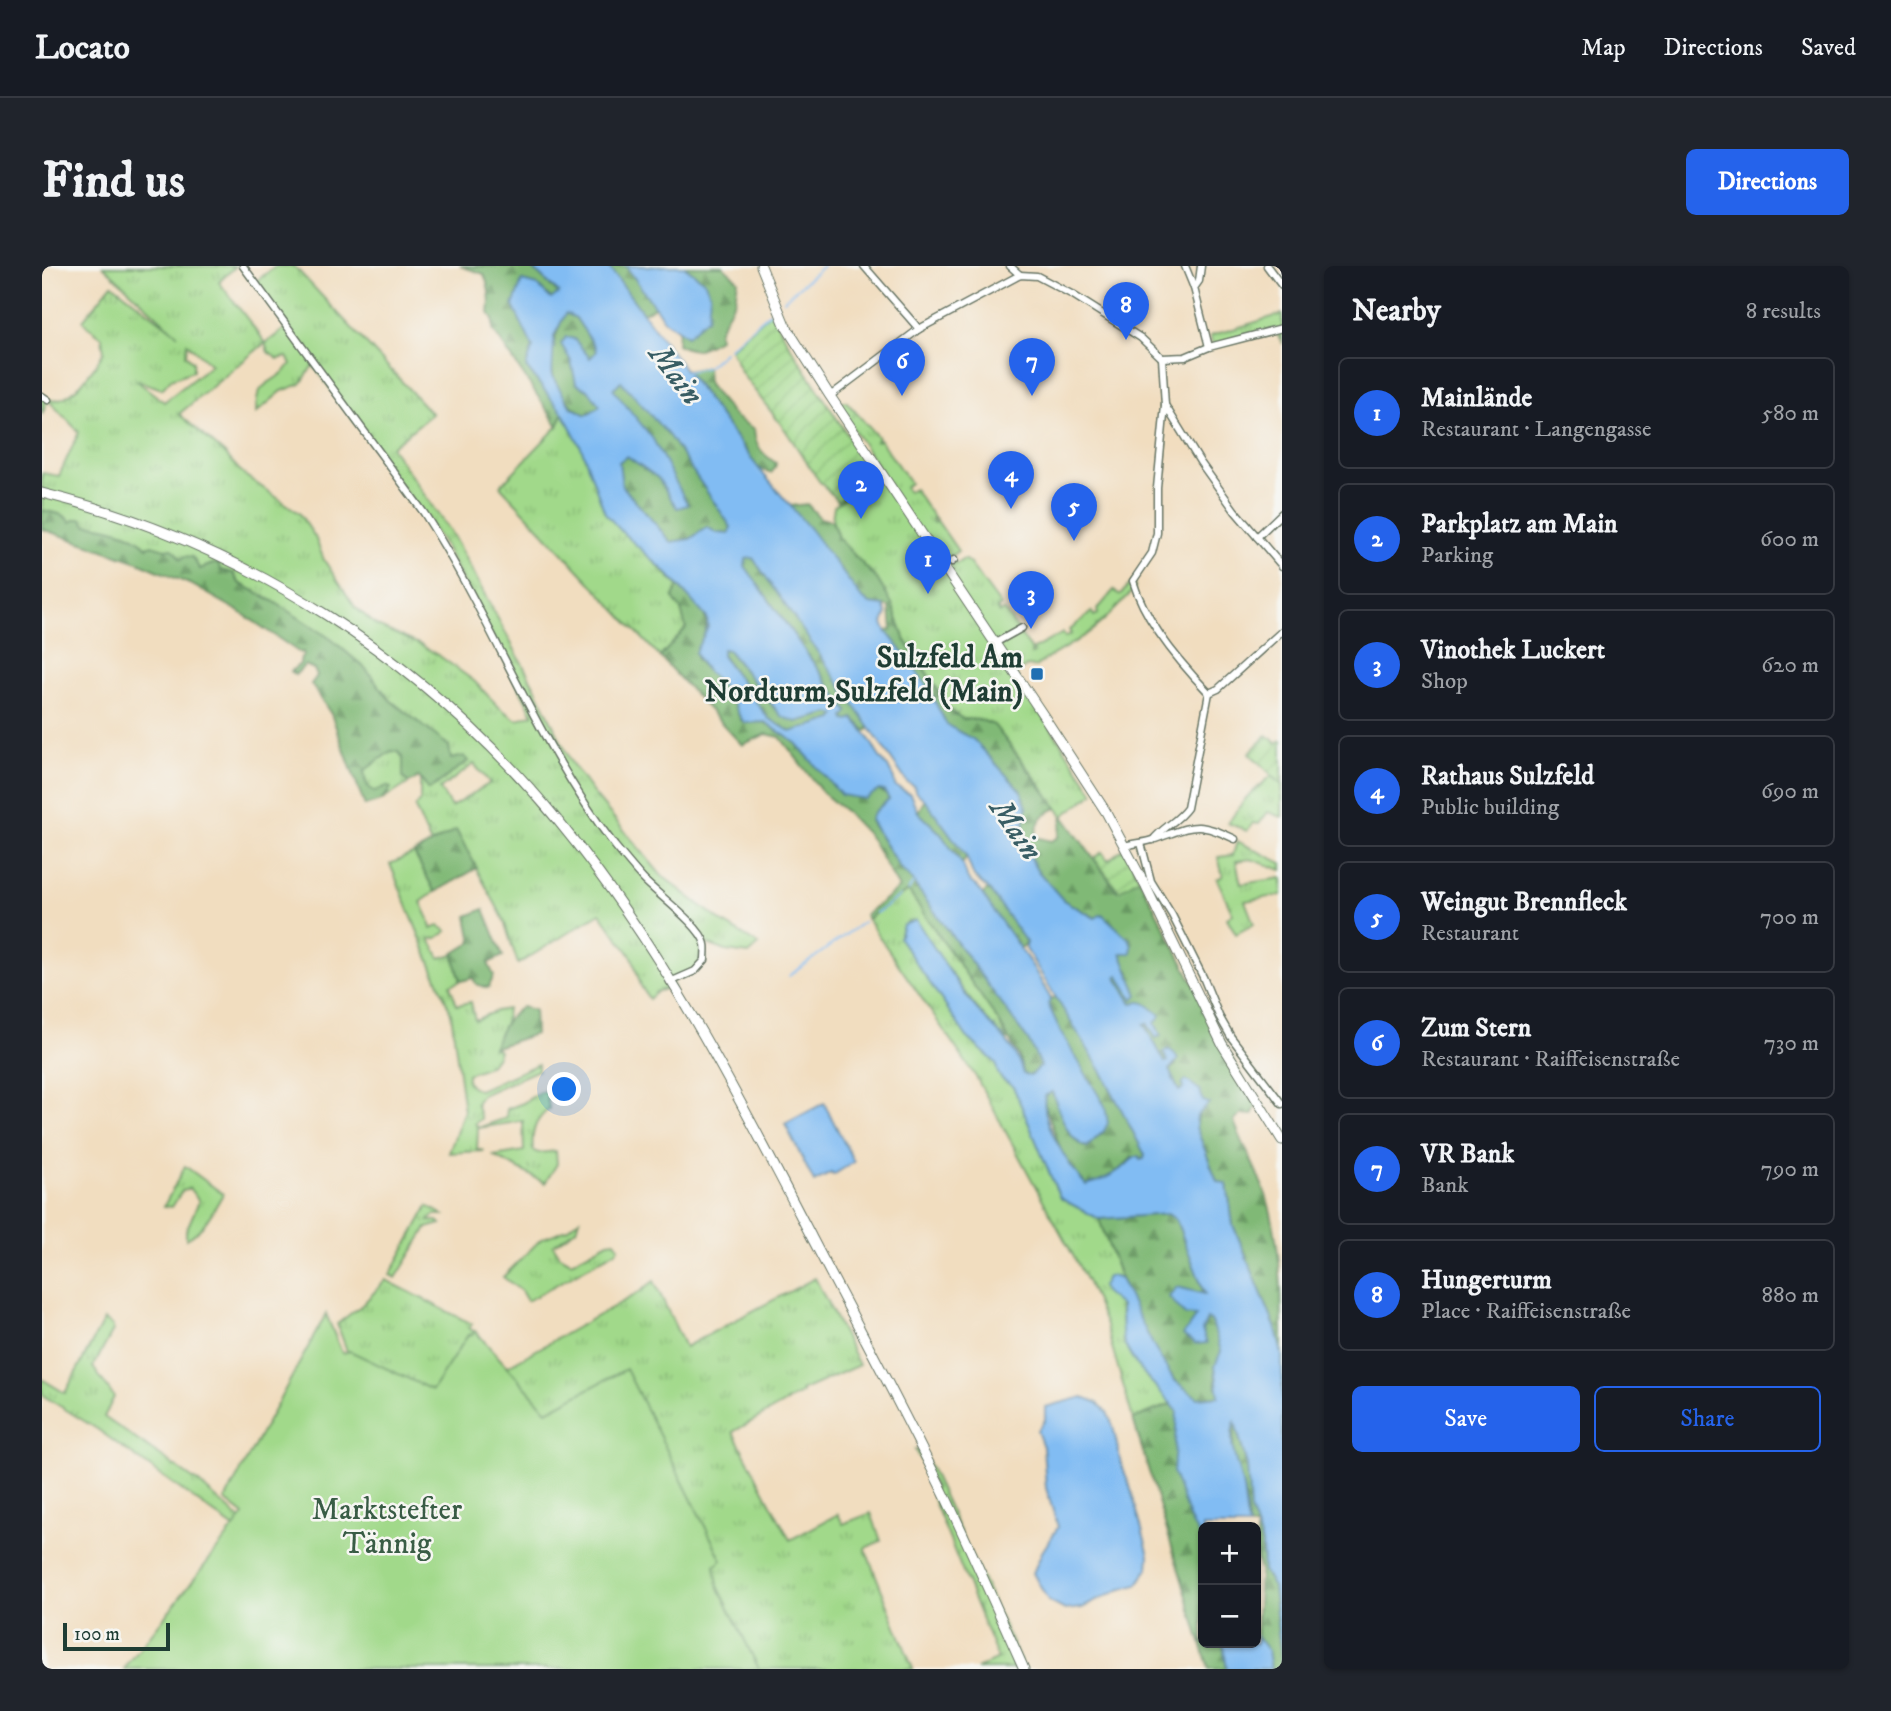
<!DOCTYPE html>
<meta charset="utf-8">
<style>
:root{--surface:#171b24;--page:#20242c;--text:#f1f3f6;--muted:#9ea1a6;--line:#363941;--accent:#2563eb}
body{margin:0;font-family:"IM FELL DW Pica",serif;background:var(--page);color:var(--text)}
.controls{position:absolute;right:21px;bottom:21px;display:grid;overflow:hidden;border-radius:10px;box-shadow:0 2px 5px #0004}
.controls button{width:63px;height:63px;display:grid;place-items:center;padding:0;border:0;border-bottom:2px solid var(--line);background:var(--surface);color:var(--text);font:35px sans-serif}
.scale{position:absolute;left:21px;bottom:18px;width:107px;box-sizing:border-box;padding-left:7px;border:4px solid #1f3d34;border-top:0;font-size:19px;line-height:24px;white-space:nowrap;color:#1f3d34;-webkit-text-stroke:5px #f6f6f2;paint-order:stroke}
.you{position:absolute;left:523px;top:824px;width:24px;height:24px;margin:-18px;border:5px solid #fff;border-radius:50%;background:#1a73e8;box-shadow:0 0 0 10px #1a73e833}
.badge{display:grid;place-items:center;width:46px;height:46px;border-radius:50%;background:var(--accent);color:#fff;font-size:23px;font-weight:700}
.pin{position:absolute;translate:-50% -58px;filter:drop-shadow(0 2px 4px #0008)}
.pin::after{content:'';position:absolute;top:37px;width:24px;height:21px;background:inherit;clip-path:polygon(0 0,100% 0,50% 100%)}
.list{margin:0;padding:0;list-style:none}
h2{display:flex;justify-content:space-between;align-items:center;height:91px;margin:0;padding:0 28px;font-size:30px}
h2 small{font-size:23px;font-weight:400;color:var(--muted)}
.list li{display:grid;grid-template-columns:46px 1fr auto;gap:21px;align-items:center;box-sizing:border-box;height:112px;margin:0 14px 14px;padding:0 14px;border:2px solid var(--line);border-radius:10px}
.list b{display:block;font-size:26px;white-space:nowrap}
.list p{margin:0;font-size:23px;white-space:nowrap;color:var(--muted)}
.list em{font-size:23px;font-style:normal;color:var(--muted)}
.actions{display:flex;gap:14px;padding:21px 28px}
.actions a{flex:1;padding:16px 0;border:2px solid var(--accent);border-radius:10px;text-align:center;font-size:24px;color:var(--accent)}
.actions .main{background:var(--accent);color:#fff}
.map{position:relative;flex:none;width:1240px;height:1403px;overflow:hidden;border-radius:10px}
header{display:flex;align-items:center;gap:42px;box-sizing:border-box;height:98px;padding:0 35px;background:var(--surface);border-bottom:2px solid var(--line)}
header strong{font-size:33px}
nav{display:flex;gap:38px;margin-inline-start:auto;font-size:24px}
.intro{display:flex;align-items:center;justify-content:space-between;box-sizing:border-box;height:168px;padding:0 42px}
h1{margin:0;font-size:49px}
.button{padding:18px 32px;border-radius:10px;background:var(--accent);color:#fff;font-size:24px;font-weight:700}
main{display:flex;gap:42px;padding:0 42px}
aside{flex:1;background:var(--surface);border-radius:10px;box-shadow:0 2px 5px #0004}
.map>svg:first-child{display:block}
.grass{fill:url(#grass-tufts);stroke:#608b5f;stroke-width:2;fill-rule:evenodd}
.forest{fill:url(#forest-firs);stroke:#507b55;stroke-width:2}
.park{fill:#a1d98a;stroke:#608b5f;stroke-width:2}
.garden{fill:url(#garden-furrows);stroke:#608b5f;stroke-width:2}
.water{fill:#81bcf3;stroke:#507c94;stroke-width:2;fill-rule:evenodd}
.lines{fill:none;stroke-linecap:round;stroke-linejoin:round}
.stream{stroke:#81bcf3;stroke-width:2}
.minor-casing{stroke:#687565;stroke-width:9}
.secondary-casing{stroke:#687565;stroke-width:11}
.minor{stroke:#fff;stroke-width:6}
.secondary{stroke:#fff;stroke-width:9}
.poi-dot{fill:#1f6fb2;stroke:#f6f6f2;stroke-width:2.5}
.labels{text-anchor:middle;stroke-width:5;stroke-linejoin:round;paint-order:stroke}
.poi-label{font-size:30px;font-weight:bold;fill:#1f3d34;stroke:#f6f6f2;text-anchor:end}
.park-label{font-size:30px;fill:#395c45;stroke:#f6f6f2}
.water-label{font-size:32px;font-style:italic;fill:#385d64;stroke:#f6f6f2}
</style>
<header>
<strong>Locato</strong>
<nav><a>Map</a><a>Directions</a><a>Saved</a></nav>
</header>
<div class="intro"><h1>Find us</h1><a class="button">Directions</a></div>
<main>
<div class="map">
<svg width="1240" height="1403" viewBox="0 0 1240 1403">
<defs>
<pattern id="grass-tufts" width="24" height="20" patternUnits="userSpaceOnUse" patternTransform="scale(1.75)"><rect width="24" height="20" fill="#a1d98a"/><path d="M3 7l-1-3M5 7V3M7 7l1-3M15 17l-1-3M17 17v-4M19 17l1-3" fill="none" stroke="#8abb78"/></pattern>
<pattern id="forest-firs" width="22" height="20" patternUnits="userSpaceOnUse" patternTransform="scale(1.75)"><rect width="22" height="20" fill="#80b976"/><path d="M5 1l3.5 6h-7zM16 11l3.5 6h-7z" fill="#689862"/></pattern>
<pattern id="garden-furrows" width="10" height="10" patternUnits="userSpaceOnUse" patternTransform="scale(1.75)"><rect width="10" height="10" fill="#a1d98a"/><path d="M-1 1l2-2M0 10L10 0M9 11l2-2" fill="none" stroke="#8abb78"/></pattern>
</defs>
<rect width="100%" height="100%" fill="#f6f6f2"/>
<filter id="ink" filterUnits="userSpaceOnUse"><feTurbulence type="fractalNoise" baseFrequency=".0143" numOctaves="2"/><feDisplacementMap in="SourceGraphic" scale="14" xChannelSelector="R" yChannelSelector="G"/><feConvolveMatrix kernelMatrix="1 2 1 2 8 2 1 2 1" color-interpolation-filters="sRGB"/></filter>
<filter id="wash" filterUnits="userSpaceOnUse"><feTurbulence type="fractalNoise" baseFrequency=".00686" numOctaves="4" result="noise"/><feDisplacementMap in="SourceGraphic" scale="28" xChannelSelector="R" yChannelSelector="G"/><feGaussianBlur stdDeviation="1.57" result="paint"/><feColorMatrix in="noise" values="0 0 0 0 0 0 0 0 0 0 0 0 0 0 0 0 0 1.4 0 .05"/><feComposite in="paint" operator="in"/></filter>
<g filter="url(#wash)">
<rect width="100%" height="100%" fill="#f1ddbf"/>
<g class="grass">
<path d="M61,0H194L177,16L224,77L245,61L213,16L234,0H252L390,148L349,181L411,270L494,423L529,496L551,527L619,609L680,656L717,679L707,688L684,685L663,677V694L653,705L629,716L632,721L616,725L607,733L599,720L590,691L558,647L476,698L461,652L414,565L389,578L373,542L378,535V512L383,520L409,493L404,477L396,474L348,434L324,403L289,373L231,335L197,317L191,307H182L171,298L158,303L150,291L139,293L110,279L105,281L101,277L85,267L29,256L21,249L0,244V207L17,210L37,166L6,134L0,149V130C25,147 50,104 62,86L60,71L45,60L41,54L70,18L136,69ZM145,77L169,99L122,136L94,114L120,123L129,113L151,105V96L144,89ZM223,77L226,86L236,93L245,91L249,98C231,122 214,110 214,147L240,125L259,118L271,99L401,277L491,448L475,454L458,442L432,415L399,391L379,379L335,360L313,341L282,294L273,271L257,247L201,208L183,188L137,148ZM432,498L448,517L409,541L398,523Z"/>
<polygon points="1240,48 1240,76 1232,63 1171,80 1168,70"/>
<path d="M801,135H804L832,167L836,171L834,175L838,174L868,217L863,221L866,226L872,223L893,253H890V256L892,257L894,253L916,285L909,290L914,298L922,293L928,298L959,340L955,343L958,347L962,344L989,383V388L992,387L991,383L1021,367L1023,371L1029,368L1027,364L1050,346L1052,350L1056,348L1055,344L1072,324L1078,329L1091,315L1093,322C1078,339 1063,355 1045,368C1028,380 1010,388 993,401L985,400L973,408L1052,527L1021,550L996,515L952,459L939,454L921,453L910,446L862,371L850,338L835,313L796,272L790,253L792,240L839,206L797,141Z"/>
<polygon points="521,147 539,181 563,247 636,320 631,332 639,344 644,362 618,391 458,220 516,160"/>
<path d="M349,485L357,486L361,493V512L367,517L339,535L346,528L345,520L332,526C324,521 322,513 322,504Z"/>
<polygon points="1229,510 1240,519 1240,551 1226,546 1217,558 1211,557 1205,565 1186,557 1204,532"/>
<polygon points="1195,575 1240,597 1240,604 1209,593 1194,595 1199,618 1240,612 1240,629 1203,635 1212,658 1194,668 1185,652 1191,648 1175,613 1181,610 1176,591 1191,589"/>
<path d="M372,587L393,626L379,636L387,653L389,663L397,660L405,665L395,672L388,673L398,692L411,688L419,715L408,719L415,739L429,736L433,754L454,745L465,743L463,757L451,781L457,784C454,800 439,803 425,808C424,817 428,821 437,824L496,798V804L440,829L434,837L439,853L433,857L436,862L464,852L465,843L481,837L496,827L504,825L507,843C493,854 489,866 491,884L496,887L514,885L515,898L503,917L452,890L482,885L481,855L436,862L435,883L442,885L407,887L422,845L409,747L348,598Z"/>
<path d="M866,625L957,756L966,775C928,741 903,697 874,655L865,656C858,664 856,668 861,678L925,771L954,797C955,811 960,814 971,820L1018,932L1057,953L1080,1017L1074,1011L1082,1077L1106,1113L1118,1123L1129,1138L1091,1153L1063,1057L1046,1017L934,811L825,653Z"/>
<path d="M143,900L181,928C172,943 161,966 144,973V965L157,935L147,922L140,925L130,941L122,940Z"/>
<polygon points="386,940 401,949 392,949 387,955 396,955 399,958 385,962 354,1012 348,1009"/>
<polygon points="537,953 534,963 511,979 518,990 529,996 566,976 573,975 577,981 574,985 485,1035 479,1025 461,1011 499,973 525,963"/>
<polygon points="773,1012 817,1099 759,1125 760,1127 691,1166 748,1274 796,1248 801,1258 829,1247 839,1275 823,1282 871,1403 568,1403 195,1264 55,1163 0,1129 0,1113 23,1127 62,1054 71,1060 71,1065 51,1101 72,1131 62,1151 157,1217 220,1273 333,1160 295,1058 320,1039 344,1014 430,1058 427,1062 437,1069 464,1101 596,1027 612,1015 643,1081"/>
<polygon points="873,1184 880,1184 982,1403 934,1403 956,1393 888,1225 893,1222"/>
</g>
<g class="forest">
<path d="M418,0H488L517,28L510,33L495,19L480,15L471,40L491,81L484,101L521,147L516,160L451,64V53L447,47C449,34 447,20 442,8Z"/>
<polygon points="566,0 584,0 613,41 601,47"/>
<path d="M642,0H681L696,14L693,34L676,66L677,73C659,83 654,88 635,78L636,63L645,70L666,51C669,20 666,18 642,0Z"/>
<path d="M523,47L534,52L553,81L554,86L548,92L520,78L529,95L534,117L547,125L558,140L544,149C501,126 504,86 523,47Z"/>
<path d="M665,101L666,119L693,151L712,163C713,180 720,188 734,197L733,202L729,207L717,203L645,105Z"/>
<polygon points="579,114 627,170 689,261 686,268 675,267 665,261 648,273 629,276 580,220 577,196 585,190 616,212 635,241 570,122"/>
<path d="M765,238L778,252L790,255L796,272L835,313L850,338L862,372L910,446L921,453L939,454L952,459L1015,542C999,549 996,554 993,571L1009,575L1016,571L1021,550L1075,625L1097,612L1215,839L1210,849L1200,848L1192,855C1201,880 1215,904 1224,929C1240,979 1240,1036 1240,1088L1234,1062L1191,959L1185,918L1175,915L1154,861L1160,835L1141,823L1137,825L1127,804L1134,799L1121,787L1127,795L1123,797L1102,758L1105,757L1119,770L1112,756L1090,737L1074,711L1076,708L1091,732L1054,652L1021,634L994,603L979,572L985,541L979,525L932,474L905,459L887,424L865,391L844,365L850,364L848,341L828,338L819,331L748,240Z"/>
<path d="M0,244L21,249L29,256L34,253H41L44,259C62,259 93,267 105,281L110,279L123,283L130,282L139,293L143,290L150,291L158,303L171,298H177L178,304L191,307L197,317L231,335L289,373L324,403L348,434L407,480L409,493L422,490L426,495L387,524L377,511L367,517L361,512V493L357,486L349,485L322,505C322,513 324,521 332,526L345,520L349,522L339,535L323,540L289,448L269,418L275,410L272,403L263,399L253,409L249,405L258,398L259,391L262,390L261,386L258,387L198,346L152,320L96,296L0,263Z"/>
<polygon points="710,291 827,459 826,464 824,465 811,452 805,456 803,454 802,451 806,445 703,300 704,293"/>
<path d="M636,320C661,347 676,350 653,386L655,394L687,428L699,454L703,457L722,456L754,477L799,529C814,527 839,517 847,533L831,547L828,555L858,602L868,612L986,774L1000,800L988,810L981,808L977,790L957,756L866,625L825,653L823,649L857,622L827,570L804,546L781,527L738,471L724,468L700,479L618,391L644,362L639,344L631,332Z"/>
<polygon points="680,383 686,384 732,442 754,456 788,447 794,448 792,453 749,466 726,452 680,389"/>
<polygon points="883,533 924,590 922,596 917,597 898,567 876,546"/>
<polygon points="414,564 435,602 393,626 372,587"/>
<polygon points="944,625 948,625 984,676 981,681 977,681 939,630"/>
<polygon points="442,643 461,690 446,697 452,710 446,722 434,718 431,712 419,715 411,688 430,676 425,650"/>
<path d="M1016,732L1061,808L1103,889L1102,893L1090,891C1079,905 1061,915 1044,919L1022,893L1002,836L1003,830L1010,826C1018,844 1024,874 1044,881L1062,866L1006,738L1009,733Z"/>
<path d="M480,741L492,744L493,768L451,782C458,765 464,751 480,741Z"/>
<path d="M1126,948L1134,954L1163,1029L1154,1050L1160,1064L1165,1053L1170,1056L1180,1085L1173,1100L1174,1118L1178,1130L1156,1132C1148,1126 1137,1120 1131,1111C1097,1066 1076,1006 1057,953Z"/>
<polygon points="1129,1138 1135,1145 1135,1172 1158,1272 1161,1275 1161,1377 1181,1377 1185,1403 1167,1403 1091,1153"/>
<polygon points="1192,1154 1205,1199 1208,1244 1220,1277 1221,1304 1231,1321 1240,1403 1229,1403 1226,1385 1214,1370 1218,1306 1214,1289 1214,1261 1207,1261 1201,1221 1191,1187"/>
</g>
<polygon class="park" points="284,1048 300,1087 308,1085 390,1124 426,1069 431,1068 433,1065 505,1145 584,1103 680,1294 673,1300 676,1320 717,1403 82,1403 202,1249 183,1234"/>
<g class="garden">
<polygon points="729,46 748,80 832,210 796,235 777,215 744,165 700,108 688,83"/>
<polygon points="1225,469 1234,477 1240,474 1240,519 1207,487"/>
<polygon points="1082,582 1097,612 1077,625 1052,592 1060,586 1066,594"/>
</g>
<g class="water">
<path d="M488,0H566L717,203L769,264L819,331L828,338L842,340L845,347L841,357L844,365L865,391L887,424L905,459L932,474L979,525L985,541L979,572L994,603L1021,634L1053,652L1060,648L1088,674L1090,680L1089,687H1079L1096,729L1091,733L1076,709L1074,711L1090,737C1105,733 1107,742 1119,749L1113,757L1119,770L1114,772L1105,757L1102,758L1123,796L1126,795L1121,786L1126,783L1132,787L1136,794L1127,804L1137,825L1141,823L1140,818L1144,814L1158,824L1161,835L1167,837L1155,850L1154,861L1175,915L1185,918L1191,959L1234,1063L1240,1088V1398L1231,1321L1221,1304L1220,1277L1208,1244L1205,1199L1193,1156C1184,1177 1197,1200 1201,1222C1203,1235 1203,1248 1207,1261H1161V1275L1148,1254L1131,1207L1135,1145C1118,1123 1095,1105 1083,1079C1078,1068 1080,1052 1079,1040L1062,1026L1060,1021L1065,1011L1070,1010L1078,1013L1113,1083L1132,1114L1156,1132L1177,1130L1173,1100L1179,1085L1170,1056L1165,1053L1160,1064L1165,1077L1153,1078L1141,1069L1154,1050L1143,1049L1127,1031L1135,1021L1163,1028L1134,954L1126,948L1057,953L1018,932L971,820C959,813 955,811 954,797L925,771L857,672L861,659L874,654C892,681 909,709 928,735C949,763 972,773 981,808L988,810L999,800L986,774L868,612L858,602L828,554L831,547L847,533L842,525L837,524L823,533L799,529L754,477L723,456L703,457C694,449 693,436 686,427C676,413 658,403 653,386L666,361L665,352L627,309L580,266L563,247L539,181L521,147L484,101L491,81L471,40L480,15L495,19L509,33L517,27ZM524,47L534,52L553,81L554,86L548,92L532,73L524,71L519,78L529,95L534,117L547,125L558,140L544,149L528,140L510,110L512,70ZM579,115L627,170L689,261L687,268L675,267L665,261L648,273L629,276L580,220L577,196L585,190L616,212L635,242L646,239L611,173L571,123ZM711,292L865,516L872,520L873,525L883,534L924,590L932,611L948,625L984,676V683L1061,808L1103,889L1102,893L1098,894L1097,890C1089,892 1089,895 1083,900C1071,909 1058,916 1044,919C1027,901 998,855 1003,830L1010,826C1018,845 1024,874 1045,881L1062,865L1066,857L1063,840L1019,766L1006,738L1009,733L991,701L935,621L926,614L921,599L898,567L876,546L868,528L853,520C852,504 841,498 834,485C826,470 823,465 811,452L807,455L803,454L802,451L806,446L703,300L704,293ZM680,383L686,384L740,451L754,456L788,447L794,449L792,453L749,466L726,452L680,390Z"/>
<polygon points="584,0 642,0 663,16 668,28 666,51 645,70 622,54"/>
<polygon points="782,837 812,896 791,909 789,907 772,916 743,858"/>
<polygon points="1041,1131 1056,1137 1065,1146 1071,1160 1079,1198 1088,1220 1107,1289 1106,1303 1095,1319 1077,1324 1040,1342 1023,1344 1006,1335 991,1307 1000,1286 1016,1261 1004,1222 1001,1181 995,1165 1003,1154 1003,1141"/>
<polygon points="1214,1370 1226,1385 1229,1403 1185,1403 1181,1377 1214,1377"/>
</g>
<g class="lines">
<g class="stream">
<polyline points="742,34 781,0"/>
<polyline points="687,82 728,46"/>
<polyline points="644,106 665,101 682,86"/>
<polyline points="866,625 871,617"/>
<polyline points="834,647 858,630"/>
<polyline points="747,710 821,656"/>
</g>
</g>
</g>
<g filter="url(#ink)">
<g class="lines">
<defs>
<g id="minor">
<path d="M201,0L382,247C451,354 495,478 573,580C582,591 591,602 601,613C615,628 659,660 663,678C664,682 663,689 663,694L653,705L628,716"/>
<polyline points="822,0 877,63"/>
<polyline points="968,0 978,9"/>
<polyline points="1143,0 1152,22 1167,81"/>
<polyline points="1225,0 1240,20"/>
<polyline points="1152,22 1157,15 1159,0"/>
<polyline points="1120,92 1123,139 1158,196 1193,245 1240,300"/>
<polyline points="1120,92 1143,91 1167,81 1240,62"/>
<polyline points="0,130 6,134"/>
<polyline points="788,130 877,63 978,9 995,10 1031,29 1099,72 1120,92"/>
<path d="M1123,139L1115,222V267L1110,287L1091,315C1103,356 1138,397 1167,427"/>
<polyline points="1215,271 1240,247"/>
<polyline points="910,296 912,294"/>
<polyline points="953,377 980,362"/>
<polyline points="1167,427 1176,423 1240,365"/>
<path d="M1111,574C1121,561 1136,555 1145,542L1167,427"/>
<polyline points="1099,577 1109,615 1130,649 1161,711 1177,750 1189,771 1240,838"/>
<path d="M1083,580C1092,577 1101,577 1110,574C1150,561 1152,553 1193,573"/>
</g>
<g id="secondary">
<polyline points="719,0 743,59 788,130 1003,452 1064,546 1104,621 1180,778 1240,874"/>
<path d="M0,227C204,277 384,394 517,556C620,681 696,829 770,972C816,1060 863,1147 906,1236C932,1291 957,1347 982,1403"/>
</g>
</defs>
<use href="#minor" class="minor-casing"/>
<use href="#secondary" class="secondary-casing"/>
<use href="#minor" class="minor"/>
<use href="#secondary" class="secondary"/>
</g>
</g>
<rect class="poi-dot" x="988" y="401" width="14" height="14" rx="3.5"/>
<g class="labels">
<g class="poi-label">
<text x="981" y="401">Sulzfeld Am<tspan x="981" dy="34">Nordturm,Sulzfeld (Main)</tspan></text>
</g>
<g class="park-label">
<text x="345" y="1253">Marktstefter<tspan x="345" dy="34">Tännig</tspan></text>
</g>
<g class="water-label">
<text transform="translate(635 108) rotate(53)" y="11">Main</text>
<text transform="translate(975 563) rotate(56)" y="11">Main</text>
</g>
</g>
</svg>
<div class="controls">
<button>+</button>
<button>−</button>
</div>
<div class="scale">100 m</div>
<div class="you"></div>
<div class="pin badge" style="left:886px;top:328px">1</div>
<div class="pin badge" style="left:819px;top:253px">2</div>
<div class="pin badge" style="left:989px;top:363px">3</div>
<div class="pin badge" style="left:969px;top:243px">4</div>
<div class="pin badge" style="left:1032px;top:275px">5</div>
<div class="pin badge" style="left:860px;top:130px">6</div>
<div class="pin badge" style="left:990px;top:130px">7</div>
<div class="pin badge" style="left:1084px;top:74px">8</div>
</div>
<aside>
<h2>Nearby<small>8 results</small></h2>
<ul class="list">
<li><span class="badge">1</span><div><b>Mainlände</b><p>Restaurant · Langengasse</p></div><em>580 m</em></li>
<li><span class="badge">2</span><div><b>Parkplatz am Main</b><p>Parking</p></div><em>600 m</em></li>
<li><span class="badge">3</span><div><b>Vinothek Luckert</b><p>Shop</p></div><em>620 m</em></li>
<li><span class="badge">4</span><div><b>Rathaus Sulzfeld</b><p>Public building</p></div><em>690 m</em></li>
<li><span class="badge">5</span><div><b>Weingut Brennfleck</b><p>Restaurant</p></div><em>700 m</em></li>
<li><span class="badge">6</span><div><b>Zum Stern</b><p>Restaurant · Raiffeisenstraße</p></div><em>730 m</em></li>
<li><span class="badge">7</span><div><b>VR Bank</b><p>Bank</p></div><em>790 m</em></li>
<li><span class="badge">8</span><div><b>Hungerturm</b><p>Place · Raiffeisenstraße</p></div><em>880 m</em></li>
</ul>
<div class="actions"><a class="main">Save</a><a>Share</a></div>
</aside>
</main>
